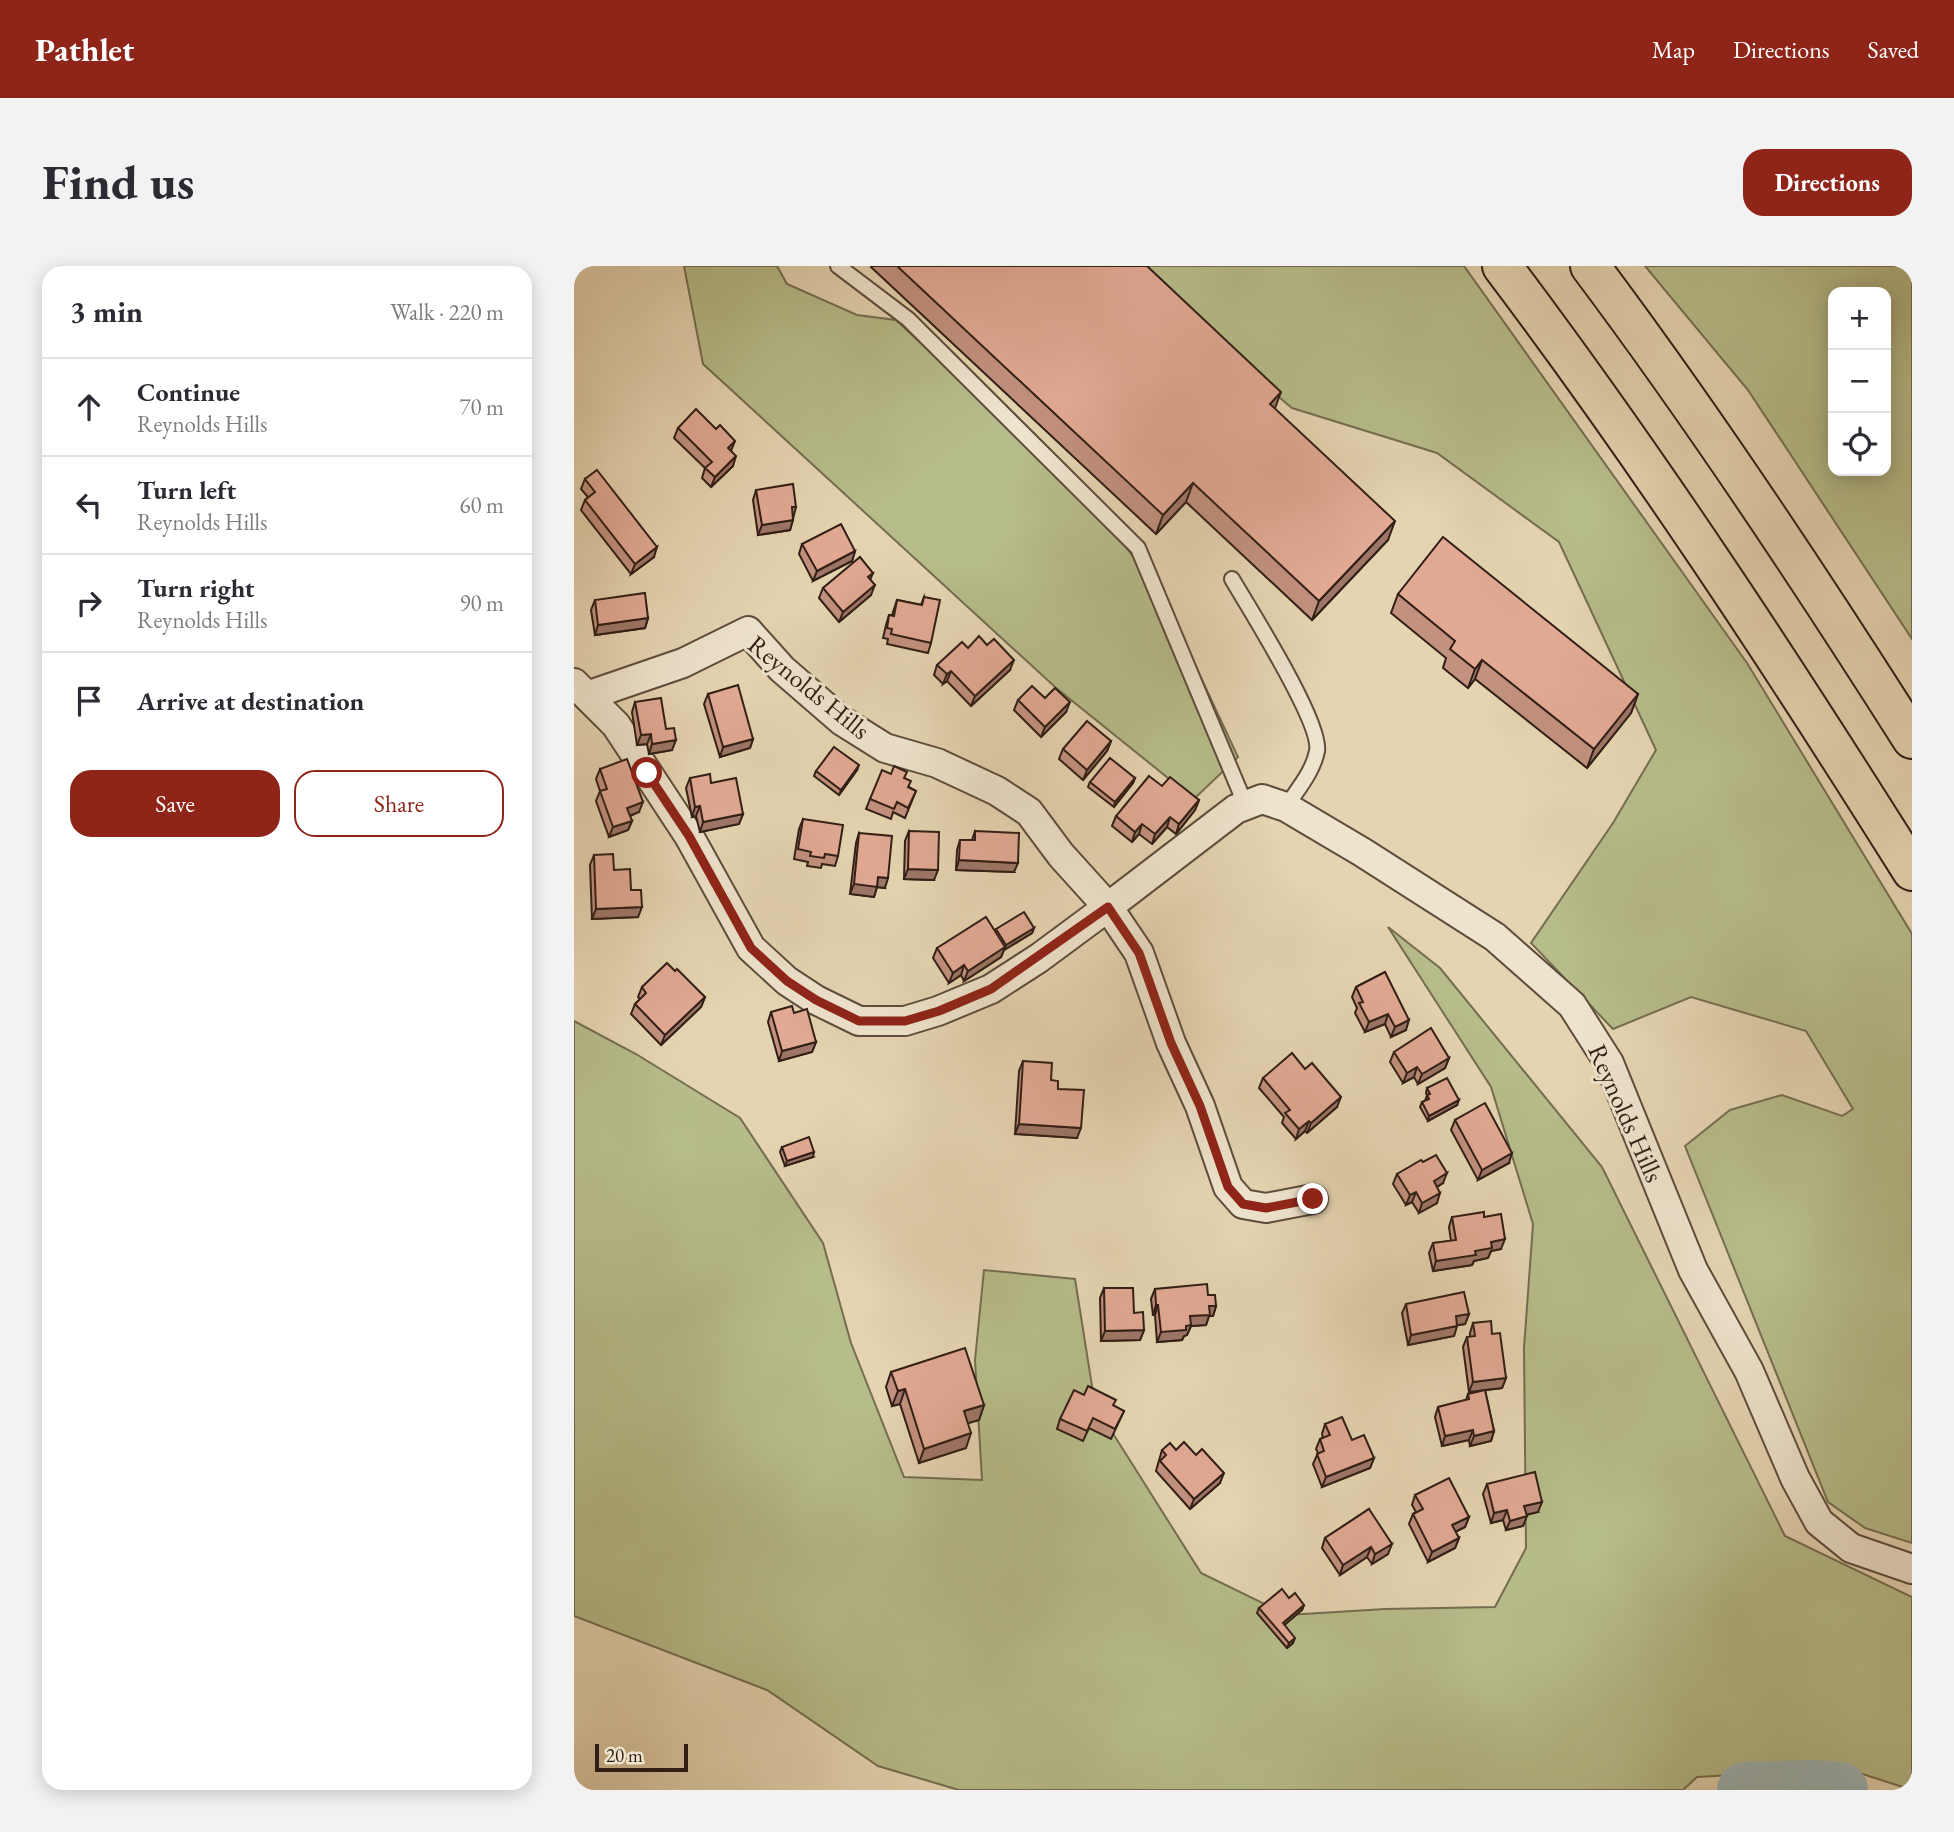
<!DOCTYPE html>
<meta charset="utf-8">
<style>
:root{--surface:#fff;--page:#f2f2f3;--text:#2b2b33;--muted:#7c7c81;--line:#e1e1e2;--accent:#8f2418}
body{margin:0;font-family:"EB Garamond",serif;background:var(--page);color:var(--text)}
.controls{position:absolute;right:21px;top:21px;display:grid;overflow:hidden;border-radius:14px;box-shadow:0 4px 18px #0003}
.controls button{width:63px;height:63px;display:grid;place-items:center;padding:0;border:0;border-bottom:2px solid var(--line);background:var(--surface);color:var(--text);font:35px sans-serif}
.scale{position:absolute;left:21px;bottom:18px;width:93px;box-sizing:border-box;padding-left:7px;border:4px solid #311e15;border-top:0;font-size:19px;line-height:24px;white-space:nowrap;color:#311e15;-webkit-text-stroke:5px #eee3cc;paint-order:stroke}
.stop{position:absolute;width:21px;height:21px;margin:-16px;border:5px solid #8f2418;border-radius:50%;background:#fff}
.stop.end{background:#8f2418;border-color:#fff;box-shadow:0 2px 7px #0008}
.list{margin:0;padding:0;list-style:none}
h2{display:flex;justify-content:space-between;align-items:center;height:91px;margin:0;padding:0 28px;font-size:30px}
h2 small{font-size:23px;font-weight:400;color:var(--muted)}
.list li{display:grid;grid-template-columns:46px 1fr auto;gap:21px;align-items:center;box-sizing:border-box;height:98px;padding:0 28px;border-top:2px solid var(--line)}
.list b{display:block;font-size:26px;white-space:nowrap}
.list p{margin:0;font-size:23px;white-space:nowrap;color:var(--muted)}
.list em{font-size:23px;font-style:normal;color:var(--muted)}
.actions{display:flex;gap:14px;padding:21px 28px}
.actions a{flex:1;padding:16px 0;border:2px solid var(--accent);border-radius:21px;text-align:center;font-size:24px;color:var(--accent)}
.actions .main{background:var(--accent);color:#fff}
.icon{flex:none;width:38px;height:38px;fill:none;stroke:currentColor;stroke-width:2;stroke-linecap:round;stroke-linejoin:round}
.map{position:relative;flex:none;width:1338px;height:1524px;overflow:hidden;border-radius:21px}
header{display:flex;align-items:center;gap:42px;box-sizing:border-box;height:98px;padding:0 35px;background:var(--accent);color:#fff}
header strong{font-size:33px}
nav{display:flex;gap:38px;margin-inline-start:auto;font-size:24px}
.intro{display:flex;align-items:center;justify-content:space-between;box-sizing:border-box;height:168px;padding:0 42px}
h1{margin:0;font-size:49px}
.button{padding:18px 32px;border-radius:21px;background:var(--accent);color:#fff;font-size:24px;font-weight:700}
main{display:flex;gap:42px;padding:0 42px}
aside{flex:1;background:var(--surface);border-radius:21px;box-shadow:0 4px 18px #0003}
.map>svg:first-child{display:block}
.green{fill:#b6bc8a;stroke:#746d50;stroke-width:2;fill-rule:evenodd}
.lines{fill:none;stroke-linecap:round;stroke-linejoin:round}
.river{stroke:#9cb5b8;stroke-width:56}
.lane-casing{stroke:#5e4c3c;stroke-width:18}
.street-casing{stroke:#5e4c3c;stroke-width:32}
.highway-casing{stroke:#311e15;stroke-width:42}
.lane{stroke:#eee3cc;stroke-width:14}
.street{stroke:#eee3cc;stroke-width:28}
.highway{stroke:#e5d4b1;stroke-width:38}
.wall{fill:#c2917f;stroke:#311e15;stroke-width:2}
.shaded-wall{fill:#9e7668;stroke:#311e15;stroke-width:2}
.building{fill:#e2a994;stroke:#311e15;stroke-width:2}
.route{stroke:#8f2418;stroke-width:9}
.labels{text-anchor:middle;stroke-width:6;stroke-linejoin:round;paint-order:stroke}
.street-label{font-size:26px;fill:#311e15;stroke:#eee3cc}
</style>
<header>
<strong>Pathlet</strong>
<nav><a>Map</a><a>Directions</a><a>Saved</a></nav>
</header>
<div class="intro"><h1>Find us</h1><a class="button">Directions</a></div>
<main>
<aside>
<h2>3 min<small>Walk · 220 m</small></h2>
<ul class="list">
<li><svg class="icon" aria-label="ahead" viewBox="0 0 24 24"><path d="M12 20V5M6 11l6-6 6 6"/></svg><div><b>Continue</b><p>Reynolds Hills</p></div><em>70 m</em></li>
<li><svg class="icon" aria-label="left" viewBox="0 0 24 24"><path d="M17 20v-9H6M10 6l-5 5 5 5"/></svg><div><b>Turn left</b><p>Reynolds Hills</p></div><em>60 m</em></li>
<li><svg class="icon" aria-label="right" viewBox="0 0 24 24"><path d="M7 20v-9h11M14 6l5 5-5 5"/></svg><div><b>Turn right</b><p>Reynolds Hills</p></div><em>90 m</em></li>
<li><svg class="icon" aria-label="arrive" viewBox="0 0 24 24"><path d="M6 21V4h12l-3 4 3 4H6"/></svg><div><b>Arrive at destination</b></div></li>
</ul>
<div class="actions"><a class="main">Save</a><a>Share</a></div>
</aside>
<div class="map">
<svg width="1338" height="1524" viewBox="0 0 1338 1524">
<rect width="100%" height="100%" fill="#e5d4b1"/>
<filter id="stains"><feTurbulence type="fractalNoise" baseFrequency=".00286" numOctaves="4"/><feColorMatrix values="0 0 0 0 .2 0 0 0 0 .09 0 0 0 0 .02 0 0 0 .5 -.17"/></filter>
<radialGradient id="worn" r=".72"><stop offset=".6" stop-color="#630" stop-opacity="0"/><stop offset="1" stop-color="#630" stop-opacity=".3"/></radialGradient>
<g class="green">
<polygon points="110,0 203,0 213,18 283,49 322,54 511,229 587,326 664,491 620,533 481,421 129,98"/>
<polygon points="549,0 890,0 1173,397 1338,668 1338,1277 1291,1262 1254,1236 1111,880 1156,844 1208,829 1268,850 1279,843 1232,765 1117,731 1039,763 957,677 1039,557 1082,484 985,276 863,187 718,142"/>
<path d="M1071,0H1338V373L1174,124ZM1259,26H1312V205H1259Z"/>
<polygon points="814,661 866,702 1028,901 1211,1270 1338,1331 1338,1524 1273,1503 1123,1511 1109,1524 385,1524 304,1500 193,1424 0,1350 0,755 62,788 166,852 249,977 277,1077 330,1211 408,1214 401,1094 410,1004 501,1013 521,1139 627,1307 713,1349 811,1343 921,1341 952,1282 950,1082 959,958 917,821"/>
</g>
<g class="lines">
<polyline class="river" points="1171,1524 1238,1522 1266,1524"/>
<defs>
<g id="lane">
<polyline points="264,0 334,53 564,282 672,540"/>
<path d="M658,313C675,342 748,457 743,485C739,506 723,524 712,541"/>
</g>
<g id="street">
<polyline points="0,417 42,459 115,570 177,682 213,715 242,734 285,755 331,755 364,745 417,723 465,692 534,641 487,589 455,546 423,525 363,497 311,482 268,455 208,403 174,365 109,397 13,430"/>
<polyline points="739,933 692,942 669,938 654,921 626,840 597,777 565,687 534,641 662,543 688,533 712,541 788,586 921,671 998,739 1035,797 1119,1004 1175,1105 1221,1212 1245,1256 1277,1282 1338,1303"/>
</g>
<g id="highway">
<path d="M928,0C1075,195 1208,398 1338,605"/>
<path d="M1016,0C1130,152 1236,312 1338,473"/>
</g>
</defs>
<use href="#lane" class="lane-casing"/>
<use href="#street" class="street-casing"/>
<use href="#highway" class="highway-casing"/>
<use href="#lane" class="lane"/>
<use href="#street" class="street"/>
<use href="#highway" class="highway"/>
</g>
<g class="wall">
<polygon points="297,0 573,0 701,143 814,274 738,354 612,236 582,268 297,1"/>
<polygon points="104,162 142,163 157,185 159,200 137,221 128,212 131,202 100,172"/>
<polygon points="11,213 80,291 57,308 7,244 11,234 14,231 7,223"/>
<polygon points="182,224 222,241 216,264 184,269 179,234"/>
<polygon points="228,278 281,285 278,295 239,315 225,288"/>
<polygon points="299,307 296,314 297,329 265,356 245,332 249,322"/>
<polygon points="824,328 1064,428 1057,447 1013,502 901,413 894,422 869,402 872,392 817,347"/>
<polygon points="350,331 357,377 354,387 313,378 314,373 309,372 312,359 315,349 318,349 323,334 347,339"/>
<polygon points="21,334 74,352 71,362 21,369 17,344"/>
<polygon points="394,382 436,404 397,440 373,415 369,418 360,409 363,399"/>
<polygon points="134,428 179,473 176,482 146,491 130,438"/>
<polygon points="444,434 492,446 467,471 440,444"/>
<polygon points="61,436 92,463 98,484 75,488 73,478 63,479 58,446"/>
<polygon points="537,475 533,485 509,514 485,493 489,483"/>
<polygon points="26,503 65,546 56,550 58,555 54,564 35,571 22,535 26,525 22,513"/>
<polygon points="283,504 265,529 240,510 242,505"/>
<polygon points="317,508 331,512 335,521 342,525 331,552 319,546 317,553 292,543 296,533"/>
<polygon points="116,512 169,548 165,558 126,566 122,550 118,551 112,522"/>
<polygon points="561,512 559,517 540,541 514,521 516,516"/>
<polygon points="588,520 625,534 621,544 602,568 593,561 578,578 565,568 558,576 538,560 542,550"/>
<polygon points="229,553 264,590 261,600 248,598 247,602 233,600 234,596 220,593 225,563"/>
<polygon points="335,565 360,614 330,613 331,575"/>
<polygon points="401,565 440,606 382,604 383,584 386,574 398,574"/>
<polygon points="285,567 311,622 303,621 300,631 276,628 282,577"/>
<polygon points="20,589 40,604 57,624 64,651 18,653 16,599"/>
<polygon points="460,662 458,667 430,684 427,691 390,715 387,709 375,717 359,692 363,682 421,666 422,663"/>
<polygon points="101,705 131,731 127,741 87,779 57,748 61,738 66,733 64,731 68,721"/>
<polygon points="811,706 832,764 817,771 811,758 791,766 781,747 783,742 778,731 782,721"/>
<polygon points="197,746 220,747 242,776 238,786 205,795 194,756"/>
<polygon points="820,786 875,792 871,802 844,818 840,811 829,817 816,796"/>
<polygon points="449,795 477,814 484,823 503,872 441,868 445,805"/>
<polygon points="689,812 763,841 733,867 731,865 722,873 708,857 710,851 685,822"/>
<polygon points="853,822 883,839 854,855 846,841 848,836 851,835 853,829 852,827"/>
<polygon points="881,854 935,897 904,914 877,864"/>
<polygon points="208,881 239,891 211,900 206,886"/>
<polygon points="849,896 869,917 863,921 863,937 845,947 838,936 832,939 819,918 823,908"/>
<polygon points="878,951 910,951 927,983 917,985 914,992 900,995 898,999 859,1005 855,987 859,977 877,975 875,961"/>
<polygon points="530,1022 560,1047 570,1064 566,1074 527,1075 526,1032"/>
<polygon points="581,1023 642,1040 639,1050 635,1050 632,1059 617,1060 613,1069 610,1070 608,1074 583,1076 581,1049 579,1049 577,1033"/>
<polygon points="832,1038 895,1048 891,1058 883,1059 880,1070 834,1079 828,1047"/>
<polygon points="899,1057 918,1068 932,1112 928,1122 911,1124 920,1165 917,1175 896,1180 895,1174 868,1180 861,1151 864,1141 892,1134 894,1128 909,1124 895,1126 889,1081 893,1071 896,1071 896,1067"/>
<polygon points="317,1106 410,1139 405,1154 394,1157 392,1182 345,1197 326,1138 318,1140 312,1121"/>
<polygon points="510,1129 550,1145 537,1173 515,1162 509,1175 483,1163 486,1153"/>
<polygon points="751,1158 778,1174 800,1192 796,1202 748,1221 739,1198 744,1187 742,1183 746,1173 749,1172 748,1168"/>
<polygon points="588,1184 602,1184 646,1217 616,1243 582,1205"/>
<polygon points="913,1218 964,1246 952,1249 949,1260 932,1264 929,1254 917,1257 909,1228"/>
<polygon points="841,1229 895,1251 891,1261 881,1266 885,1272 881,1282 854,1296 835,1258 839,1248 842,1246 838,1239"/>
<polygon points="795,1243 814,1288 798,1298 793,1291 766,1309 748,1282 751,1272"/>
<polygon points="715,1332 730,1339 728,1344 710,1359 719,1377 713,1382 683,1347 685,1342"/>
</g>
<g class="shaded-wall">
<polygon points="707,126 700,145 696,138"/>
<polygon points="161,175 157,185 150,192 154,182"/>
<polygon points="162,190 159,200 137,221 141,211"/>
<polygon points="619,217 612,236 582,268 589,249"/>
<polygon points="219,254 216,264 184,269 188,259"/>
<polygon points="821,255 814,274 738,354 745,335"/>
<polygon points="83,281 80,291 57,308 61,298"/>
<polygon points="281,285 278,295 239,315 243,305"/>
<polygon points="301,319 297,329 265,356 269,346"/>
<polygon points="74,352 71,362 21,369 24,359"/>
<polygon points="440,394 436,404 397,440 401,430"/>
<polygon points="908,394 901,413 894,422 901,403"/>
<polygon points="377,405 373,415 369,418 373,408"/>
<polygon points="1064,428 1057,447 1013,502 1020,483"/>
<polygon points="496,436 492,446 467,471 471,461"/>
<polygon points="77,468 73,478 63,479 67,469"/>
<polygon points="179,473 176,482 146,491 149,481"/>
<polygon points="102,474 98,484 75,488 78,478"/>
<polygon points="537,475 533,485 509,514 513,504"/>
<polygon points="285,499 283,504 265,529 267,524"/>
<polygon points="561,512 559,517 540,541 541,536"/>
<polygon points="625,534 621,544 602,568 605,558"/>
<polygon points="69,536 65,546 50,552 53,542"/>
<polygon points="126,540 122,550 118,551 121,541"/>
<polygon points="169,548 165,558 126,566 129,556"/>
<polygon points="596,551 593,561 578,578 581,568"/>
<polygon points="58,555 54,564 35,571 39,561"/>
<polygon points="568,558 565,568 558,576 561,566"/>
<polygon points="385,594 444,597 440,606 382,604"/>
<polygon points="334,603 364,604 360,614 330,613"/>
<polygon points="304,611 314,612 311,622 303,621 300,631 276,628 280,618"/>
<polygon points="68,641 64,651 18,653 22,643"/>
<polygon points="460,662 458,667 430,684 432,679"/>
<polygon points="431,681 427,691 390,715 394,705"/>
<polygon points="390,699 387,709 375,717 379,707"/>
<polygon points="131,731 127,741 87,779 91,769"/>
<polygon points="814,748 811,758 791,766 795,756"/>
<polygon points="835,754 832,764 817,771 821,761"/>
<polygon points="242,776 238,786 205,795 208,785"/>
<polygon points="875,792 871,802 844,818 848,808"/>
<polygon points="843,801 840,811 829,817 833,807"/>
<polygon points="767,831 763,841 733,867 737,857"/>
<polygon points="885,834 883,839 854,855 855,850"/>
<polygon points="735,855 731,865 722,873 725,863"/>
<polygon points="445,858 507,862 503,872 441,868"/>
<polygon points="240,886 239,891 211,900 213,895"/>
<polygon points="938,887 935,897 904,914 908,904"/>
<polygon points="873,907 869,917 856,925 860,915"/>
<polygon points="842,926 838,936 832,939 836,929"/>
<polygon points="866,927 863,937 845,947 848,937"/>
<polygon points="931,973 927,983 917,985 914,992 900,995 898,999 859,1005 862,995 901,985 917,976"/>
<polygon points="582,1039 584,1039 581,1049 579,1049"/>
<polygon points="635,1040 642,1040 639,1050 635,1050 632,1059 617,1060 613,1069 610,1070 608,1074 583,1076 587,1066"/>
<polygon points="895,1048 891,1058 878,1060 882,1050"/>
<polygon points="883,1060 880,1070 834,1079 837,1069"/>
<polygon points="570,1064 566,1074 527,1075 531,1065"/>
<polygon points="932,1112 928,1122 895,1126 899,1116"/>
<polygon points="331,1123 326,1138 318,1140 324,1125"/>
<polygon points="410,1139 405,1154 385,1160 390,1145"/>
<polygon points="899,1164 895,1174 868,1180 871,1170"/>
<polygon points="920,1165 917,1175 896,1180 900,1170"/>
<polygon points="397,1167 392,1182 345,1197 350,1183"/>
<polygon points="800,1192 796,1202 748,1221 752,1211"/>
<polygon points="650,1207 646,1217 616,1243 620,1233"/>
<polygon points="968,1236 964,1246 947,1250 950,1240"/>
<polygon points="933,1244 929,1254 917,1257 920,1247"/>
<polygon points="953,1250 949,1260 932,1264 936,1255"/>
<polygon points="895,1251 891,1261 875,1269 878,1259"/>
<polygon points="885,1272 881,1282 854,1296 858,1286"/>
<polygon points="818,1278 814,1288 798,1298 801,1288"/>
<polygon points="797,1281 793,1291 766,1309 769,1299"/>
<polygon points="730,1339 728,1344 707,1362 709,1357"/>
<polygon points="721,1372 719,1377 713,1382 715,1377"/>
</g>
<g class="building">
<polygon points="323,0 573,0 707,126 696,138 821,255 745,335 619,217 589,249"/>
<polygon points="122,143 142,163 146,159 161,175 154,182 162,190 141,211 131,202 138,196 104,162"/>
<polygon points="23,204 83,281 61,298 11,234 21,226 11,213"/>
<polygon points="219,218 222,241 218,241 219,254 188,259 182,224"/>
<polygon points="267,258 281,285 243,305 228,278"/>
<polygon points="869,271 1064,428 1020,483 908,394 901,403 876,383 881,375 824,328"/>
<polygon points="286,291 299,307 294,311 301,319 269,346 249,322"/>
<polygon points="71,327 74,352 24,359 21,334"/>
<polygon points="350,331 366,334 357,377 317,368 318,363 313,362 315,349 320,350 323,334 348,339"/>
<polygon points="405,370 413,379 420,373 440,394 401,430 377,405 373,408 363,399 388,376 394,382"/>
<polygon points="164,419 179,473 149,481 134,428"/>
<polygon points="458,420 471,432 481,422 496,436 471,461 444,434"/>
<polygon points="87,432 92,463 100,462 102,474 78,478 77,468 67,469 61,436"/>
<polygon points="513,455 537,475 513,504 489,483"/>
<polygon points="260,481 285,499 267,524 242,505"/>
<polygon points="536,492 561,512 541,536 516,516"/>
<polygon points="53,493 69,536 53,542 58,555 39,561 26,525 33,523 26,503"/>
<polygon points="320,500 333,506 330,512 337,515 334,521 342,525 334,542 323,536 320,543 296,533 308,504 317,508"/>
<polygon points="136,508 137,517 162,512 169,548 129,556 126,540 121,541 116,512"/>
<polygon points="575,510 588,520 596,511 625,534 605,558 596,551 581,568 568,558 561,566 542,550"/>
<polygon points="229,553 269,559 264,590 251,588 250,592 236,590 237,586 224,583"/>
<polygon points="335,565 365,566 364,604 334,603"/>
<polygon points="401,565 445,567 444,597 385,594 386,574 401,574"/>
<polygon points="285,567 318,570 314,612 304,611 303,621 280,618"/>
<polygon points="39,588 40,604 56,603 57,624 67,624 68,641 22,643 20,589"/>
<polygon points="450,646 460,662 432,679 422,663"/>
<polygon points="412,651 431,681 394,705 390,699 379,707 363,682"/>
<polygon points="93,697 101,705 103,703 131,731 91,769 61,738 72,727 68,721"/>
<polygon points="811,706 835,754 821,761 814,748 795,756 785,737 789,736 782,721"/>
<polygon points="218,740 220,747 233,743 242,776 208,785 197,746"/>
<polygon points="857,762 875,792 848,808 843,801 833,807 820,786"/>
<polygon points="718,787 731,803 738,797 767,831 737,857 735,855 725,863 711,847 716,844 689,812"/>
<polygon points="449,795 478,797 477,814 484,815 484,823 510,824 507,862 445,858"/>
<polygon points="873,812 885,834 855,850 848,836 855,833 853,829 856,828 853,822"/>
<polygon points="911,837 938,887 908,904 881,854"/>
<polygon points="235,871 240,886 213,895 208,881"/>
<polygon points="862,889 873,907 860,915 866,927 848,937 842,926 836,929 823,908 847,894 849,896"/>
<polygon points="910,946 910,951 927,948 931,973 917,976 918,982 901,985 902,989 862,995 859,977 882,974 878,951"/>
<polygon points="633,1018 634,1029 641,1029 642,1040 635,1040 636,1049 616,1050 617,1059 612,1060 612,1064 587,1066 584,1039 582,1039 581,1023"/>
<polygon points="530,1022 559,1022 560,1047 569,1046 570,1064 531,1065"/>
<polygon points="890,1026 895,1048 882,1050 883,1060 837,1069 832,1038"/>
<polygon points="917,1055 918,1068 926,1067 932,1112 899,1116 893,1071 901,1070 899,1057"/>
<polygon points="391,1082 410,1139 390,1145 397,1167 350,1183 331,1123 324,1125 317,1106"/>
<polygon points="514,1120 542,1134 539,1139 550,1145 541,1163 519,1152 513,1165 486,1153 500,1124 510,1129"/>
<polygon points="911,1124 920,1165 900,1170 899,1164 871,1170 864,1141 895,1133 894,1128"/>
<polygon points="768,1151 778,1174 790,1169 800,1192 752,1211 743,1188 750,1185 746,1173 756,1169 751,1158"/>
<polygon points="610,1176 622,1189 628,1183 650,1207 620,1233 586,1195 592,1189 588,1184 596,1177 602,1184"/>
<polygon points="961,1206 968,1236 950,1240 953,1250 936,1255 933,1244 920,1247 913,1218"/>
<polygon points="875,1212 895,1251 878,1259 885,1272 858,1286 839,1248 849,1243 841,1229"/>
<polygon points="795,1243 818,1278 801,1288 797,1281 769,1299 751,1272"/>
<polygon points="708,1323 715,1332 721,1327 730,1339 709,1357 721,1372 715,1377 685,1342"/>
</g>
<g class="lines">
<polyline class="route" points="73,507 115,570 177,682 213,715 242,734 285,755 331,755 365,745 417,723 534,641 565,687 597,777 626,840 654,921 669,938 692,942 739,933"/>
</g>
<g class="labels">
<g class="street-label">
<text transform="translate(235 421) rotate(39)" y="9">Reynolds Hills</text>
<text transform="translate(1052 847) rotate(66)" y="9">Reynolds Hills</text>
</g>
</g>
<rect width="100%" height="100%" filter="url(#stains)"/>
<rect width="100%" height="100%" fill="url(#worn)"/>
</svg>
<div class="controls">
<button>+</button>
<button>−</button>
<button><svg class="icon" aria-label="locate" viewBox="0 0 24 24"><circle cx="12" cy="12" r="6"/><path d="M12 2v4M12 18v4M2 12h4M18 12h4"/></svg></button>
</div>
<div class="scale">20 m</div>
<div class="stop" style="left:73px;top:507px"></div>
<div class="stop end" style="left:739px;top:933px"></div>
</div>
</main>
